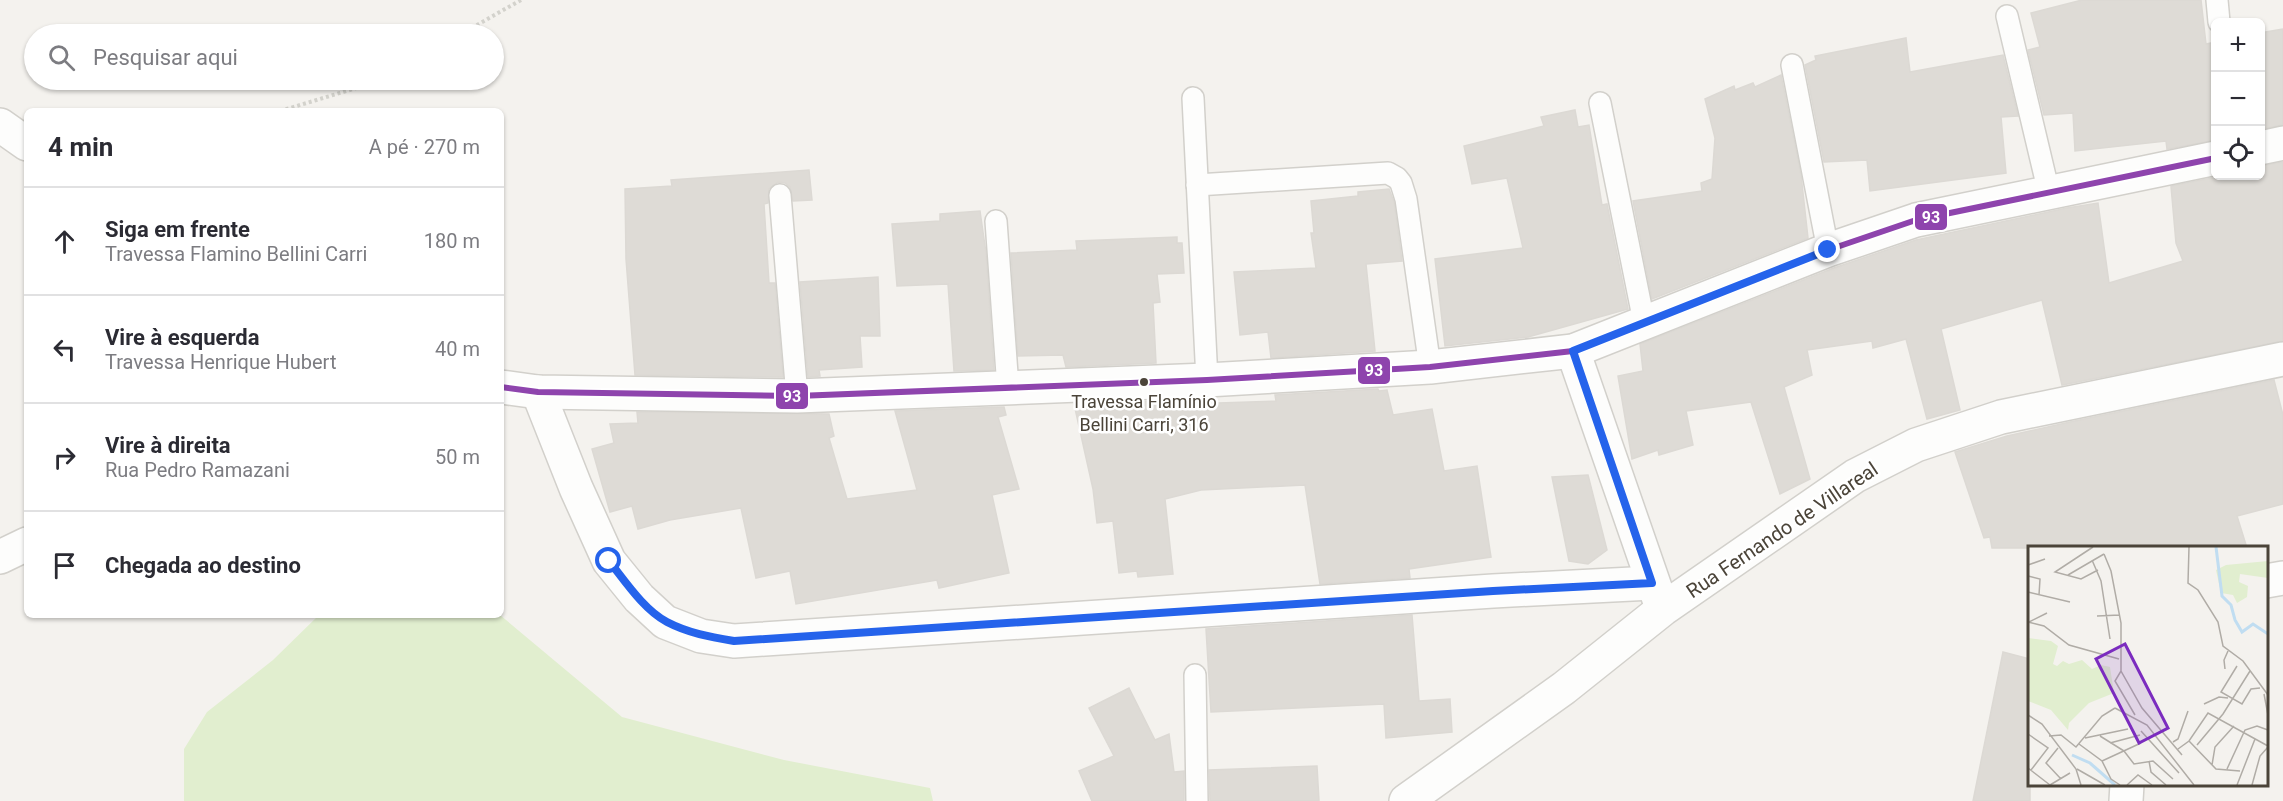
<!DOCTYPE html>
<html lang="pt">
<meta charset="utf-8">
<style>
:root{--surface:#fff;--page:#f7f7f7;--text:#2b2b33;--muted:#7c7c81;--line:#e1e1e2}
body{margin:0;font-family:Roboto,sans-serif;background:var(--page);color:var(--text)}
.controls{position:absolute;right:18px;top:18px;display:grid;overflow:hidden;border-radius:9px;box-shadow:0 2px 4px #0004}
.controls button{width:54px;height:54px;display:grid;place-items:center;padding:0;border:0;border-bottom:2px solid var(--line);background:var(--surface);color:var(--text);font:30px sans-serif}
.stop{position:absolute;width:18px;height:18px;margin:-14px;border:4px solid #2563eb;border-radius:50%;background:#fff}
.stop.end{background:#2563eb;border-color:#fff;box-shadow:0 2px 6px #0008}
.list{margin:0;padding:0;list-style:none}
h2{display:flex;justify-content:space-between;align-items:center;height:78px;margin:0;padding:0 24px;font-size:26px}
h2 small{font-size:20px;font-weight:400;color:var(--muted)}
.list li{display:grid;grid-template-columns:39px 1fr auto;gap:18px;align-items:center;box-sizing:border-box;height:108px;padding:0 24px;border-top:2px solid var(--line)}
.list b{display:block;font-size:22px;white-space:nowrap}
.list p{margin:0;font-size:20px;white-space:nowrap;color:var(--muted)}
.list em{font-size:20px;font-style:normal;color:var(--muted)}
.icon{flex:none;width:33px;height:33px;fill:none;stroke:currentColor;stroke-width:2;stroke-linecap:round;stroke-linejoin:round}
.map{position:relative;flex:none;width:2283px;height:801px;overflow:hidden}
.search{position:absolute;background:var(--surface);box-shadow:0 2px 4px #0004;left:24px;top:24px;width:480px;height:66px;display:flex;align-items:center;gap:15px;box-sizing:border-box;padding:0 21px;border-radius:33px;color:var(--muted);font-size:22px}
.panel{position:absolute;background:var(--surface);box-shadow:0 2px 4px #0004;left:24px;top:108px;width:480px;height:510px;border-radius:9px}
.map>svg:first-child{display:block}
.green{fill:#e1eecf}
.building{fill:#dedbd6;stroke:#dcd9d4;stroke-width:1.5}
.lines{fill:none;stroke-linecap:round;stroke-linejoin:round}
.service-casing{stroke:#d2d0cb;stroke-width:24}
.minor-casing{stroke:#d2d0cb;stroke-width:36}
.path{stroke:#d3d2cc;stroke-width:4;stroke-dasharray:3 3;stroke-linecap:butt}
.service{stroke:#fdfdfc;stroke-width:21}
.minor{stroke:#fdfdfc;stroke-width:33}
.bus-1-casing{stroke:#fff;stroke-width:10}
.bus-1{stroke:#8e44ad;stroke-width:6}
.route{stroke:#2563eb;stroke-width:8}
.bus-dot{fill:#4b4439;stroke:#fff;stroke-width:2}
.labels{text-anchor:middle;stroke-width:5;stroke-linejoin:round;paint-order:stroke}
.bus-label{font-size:18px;fill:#4b4439;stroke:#fff}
.street-label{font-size:20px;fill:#4b4439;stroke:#fff}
.inset-river{fill:none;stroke:#c0ddf1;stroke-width:3}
.inset-road{fill:none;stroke:#b0aca6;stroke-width:1.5}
.view{fill:#7b2cbf;fill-opacity:0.15;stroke:#7b2cbf;stroke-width:3}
.inset-edge{fill:none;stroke:#4b4439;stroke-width:3}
.line-badge{stroke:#fff;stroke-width:2}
.badge-label{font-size:16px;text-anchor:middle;font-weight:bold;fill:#fff}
</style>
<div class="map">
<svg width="2283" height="801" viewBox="0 0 2283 801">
<rect width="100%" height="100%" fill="#f4f2ee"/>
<polygon class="green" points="319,615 500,615 622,717 784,760 930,788 933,801 184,801 184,749 207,712 273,660"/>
<g class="building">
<polygon points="2082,0 2201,0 2206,44 2216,42 2216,140 2167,149 2166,141 2075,151 2073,113 2044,115 2028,50 2040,47 2031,13"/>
<polygon points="2283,29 2283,125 2260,129 2260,33"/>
<polygon points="1906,38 1910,72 2003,55 2018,116 2001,117 2006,173 1870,191 1867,160 1824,162 1805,65 1816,60 1815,56"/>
<polygon points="1781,75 1801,175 1808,238 1652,299 1633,201 1702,191 1701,183 1712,179 1715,138 1705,99 1734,86 1735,90 1753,83 1755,87"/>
<polygon points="1575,110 1578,127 1589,125 1602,205 1607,204 1628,309 1528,337 1445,346 1435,259 1523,248 1507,178 1472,184 1464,146 1544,126 1541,117"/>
<polygon points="2283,162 2283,341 2062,385 2042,300 1941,329 1960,410 1927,419 1906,339 1873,348 1872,341 1807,350 1812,375 1784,387 1810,479 1780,494 1751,402 1686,411 1693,445 1659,455 1658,450 1632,459 1618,376 1643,371 1640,344 1834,268 1916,240 2067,208 2098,203 2109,283 2183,261 2176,243 2171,186 2222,176 2260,176 2260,166"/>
<polygon points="809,170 812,200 793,201 790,187 785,183 778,182 769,189 768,203 764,204 769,283 775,283 783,377 635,375 626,259 625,189 672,186 671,180"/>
<polygon points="1389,189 1394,202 1402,261 1366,264 1375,351 1271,358 1268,332 1240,335 1234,272 1316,268 1311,233 1314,233 1311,201 1358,196 1358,192"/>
<polygon points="980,211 986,253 994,370 954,371 948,284 897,286 892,224 940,221 940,214"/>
<polygon points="1177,237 1177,243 1182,243 1184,273 1157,274 1160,302 1153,303 1156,363 1066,367 1063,355 1018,356 1011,253 1077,250 1076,241"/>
<polygon points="878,277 880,336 860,336 862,367 819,370 820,376 808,377 800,282"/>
<polygon points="2274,380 2283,415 2283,504 2237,516 2247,548 1992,548 1990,537 1984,538 1955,452 2007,436 2070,422"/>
<polygon points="1378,389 1379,391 1387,390 1393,415 1432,409 1444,471 1477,466 1491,557 1409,569 1410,578 1320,584 1305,485 1201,490 1165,499 1173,574 1138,577 1137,571 1119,573 1113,521 1097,523 1093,489 1074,404 1159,401 1159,403 1218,403 1276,401 1275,395"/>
<polygon points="1004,407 1006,415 998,417 1019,489 992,495 1009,573 939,588 937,580 796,604 790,571 756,578 741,508 670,520 638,529 632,506 610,512 592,449 614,443 610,424 638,423 637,412 829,414 834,436 829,438 847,499 917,490 895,411"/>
<polygon points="1588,475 1607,550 1588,564 1569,561 1552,477"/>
<polygon points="1412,615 1419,701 1450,699 1452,732 1386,738 1384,704 1211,712 1206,629"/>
<polygon points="2003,652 2030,659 2030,801 1973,801"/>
<polygon points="1129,688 1155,740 1169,734 1174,772 1184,771 1184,801 1092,801 1079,771 1114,756 1089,708"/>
<polygon points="1317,766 1319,801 1210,801 1209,770"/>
</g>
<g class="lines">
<defs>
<g id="service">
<polyline points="2217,0 2219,22"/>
<polyline points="2007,16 2049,193"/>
<polyline points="1792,65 1828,250"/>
<polyline points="1193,98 1207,380"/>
<polyline points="1600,103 1644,322"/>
<polyline points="1197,185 1388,173 1397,178 1401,183 1406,199 1430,367"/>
<polyline points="780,195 797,396"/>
<polyline points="996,221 1008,388"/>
<polyline points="1195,675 1197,801"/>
</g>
<g id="minor">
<polyline points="0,125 27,144"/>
<polyline points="2260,148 2283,143"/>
<polyline points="1573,351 1660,602"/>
<polyline points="501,387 538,392 797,396 1207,380 1430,367 1573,351 1828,250 1916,220 2216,158"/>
<polyline points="538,392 576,488 609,561 639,598 665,622 701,636 734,641 1493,591 1652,583"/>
<polyline points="0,557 27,544"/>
<polyline points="2266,581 2283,578"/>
<polyline points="1406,801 1564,688 1663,609 1855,476 1916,445 2001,417 2283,359"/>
<polyline points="2126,801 2127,784"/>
</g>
</defs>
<use href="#service" class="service-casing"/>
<use href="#minor" class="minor-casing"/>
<g class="path">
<polyline points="461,34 521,0"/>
<polyline points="280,111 383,80"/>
</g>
<use href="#service" class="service"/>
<use href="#minor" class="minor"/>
<defs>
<polyline id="bus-1" points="501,387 538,392 797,396 1207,380 1430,367 1573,351 1828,250 1916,220 2216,158"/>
</defs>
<use href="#bus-1" class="bus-1-casing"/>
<use href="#bus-1" class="bus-1"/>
</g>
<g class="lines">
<path class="route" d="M609,561C625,581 644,610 667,622C688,633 710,637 734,641L1493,591L1652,583L1573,351L1828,250"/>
</g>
<circle class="bus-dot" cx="1144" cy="382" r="5"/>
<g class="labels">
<g class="bus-label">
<text x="1144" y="408">Travessa Flamínio<tspan x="1144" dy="23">Bellini Carri, 316</tspan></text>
</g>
<g class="street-label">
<text transform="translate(1782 530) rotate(-34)" y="7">Rua Fernando de Villareal</text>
</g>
</g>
<g transform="translate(2028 546)">
<rect width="240" height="240" fill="#f4f2ee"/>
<path d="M240,15V32L212,28L211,36L220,40L219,51L209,57L205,49L193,47L188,24L198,19ZM0,92L23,95L30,100L25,118L29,120L35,115L41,118L54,114L64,123L73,119L82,121L86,147L61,157L41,177L40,184L23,164L0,155Z" fill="#e1eecf"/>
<path class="inset-river" d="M188,1L194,50L203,59L207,74L214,86L225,78L240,88M44,209L62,217L87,239"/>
<path class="inset-road" d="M65,1L27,26L53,33L70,24M161,1L160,37L170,44L190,76L195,100L215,115L240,149M76,8L83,25L93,77V125L114,162L154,209M64,14L73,35L82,93M0,19L17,13M40,29L76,8M0,30L12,33L11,49M0,46L42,56M69,70L92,69M0,76L16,80L41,99L91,113M1,76L19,67M209,120L193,146L214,158L223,143L232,142M197,123L196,114L200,105M93,125L87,135L107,169M236,148L240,169M176,158L191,151L200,152M87,162L119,179L166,239M0,169L14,178L48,223L53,239M113,185L151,227M0,188L20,202L3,224M21,190L33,189L48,201L74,170L87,162M72,190L96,205M57,192L100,183M161,195L188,223L212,225M145,196L150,193L160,165M82,197L112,189M51,198L74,215L83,233L92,239M169,199L195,168L222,125M30,202L18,217L33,233M150,203L161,195L180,167L240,200M96,205L106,218L125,215L145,233M74,215L113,197M121,215L123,226L138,239M184,219L187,201L206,180M0,222L22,239M49,223L77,239M199,223L217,184L229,180L240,184M22,239L42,227M99,239L110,229L124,239M209,239L227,193M224,239L232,210L240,201"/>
<path class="view" d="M97,98L140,182L111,197L68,113Z"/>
<rect width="240" height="240" class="inset-edge"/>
</g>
<g class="line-badge">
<rect x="1914" y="203" width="34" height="28" rx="6" fill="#8e44ad"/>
<rect x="1357" y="356" width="34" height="29" rx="6" fill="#8e44ad"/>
<rect x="775" y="382" width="34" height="28" rx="6" fill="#8e44ad"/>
</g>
<g class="badge-label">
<text x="1931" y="223">93</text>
<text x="1374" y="376">93</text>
<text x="792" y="402">93</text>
</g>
</svg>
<div class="controls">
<button>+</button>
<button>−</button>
<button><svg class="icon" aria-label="locate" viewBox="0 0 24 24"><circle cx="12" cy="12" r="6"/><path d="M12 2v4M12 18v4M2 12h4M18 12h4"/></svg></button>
</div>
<div class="stop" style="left:609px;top:561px"></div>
<div class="stop end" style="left:1828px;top:250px"></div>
<div class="search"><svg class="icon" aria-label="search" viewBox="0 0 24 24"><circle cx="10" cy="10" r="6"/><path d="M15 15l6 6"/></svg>Pesquisar aqui</div>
<section class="panel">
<h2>4 min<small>A pé · 270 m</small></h2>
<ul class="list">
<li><svg class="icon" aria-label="ahead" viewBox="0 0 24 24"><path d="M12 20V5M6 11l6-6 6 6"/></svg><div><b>Siga em frente</b><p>Travessa Flamino Bellini Carri</p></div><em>180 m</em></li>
<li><svg class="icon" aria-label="left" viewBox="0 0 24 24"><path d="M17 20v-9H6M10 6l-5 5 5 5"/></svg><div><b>Vire à esquerda</b><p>Travessa Henrique Hubert</p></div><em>40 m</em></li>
<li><svg class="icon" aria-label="right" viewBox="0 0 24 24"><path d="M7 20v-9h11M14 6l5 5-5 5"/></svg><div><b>Vire à direita</b><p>Rua Pedro Ramazani</p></div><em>50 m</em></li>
<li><svg class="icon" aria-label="arrive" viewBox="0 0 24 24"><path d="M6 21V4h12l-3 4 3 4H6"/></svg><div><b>Chegada ao destino</b></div></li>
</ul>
</section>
</div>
